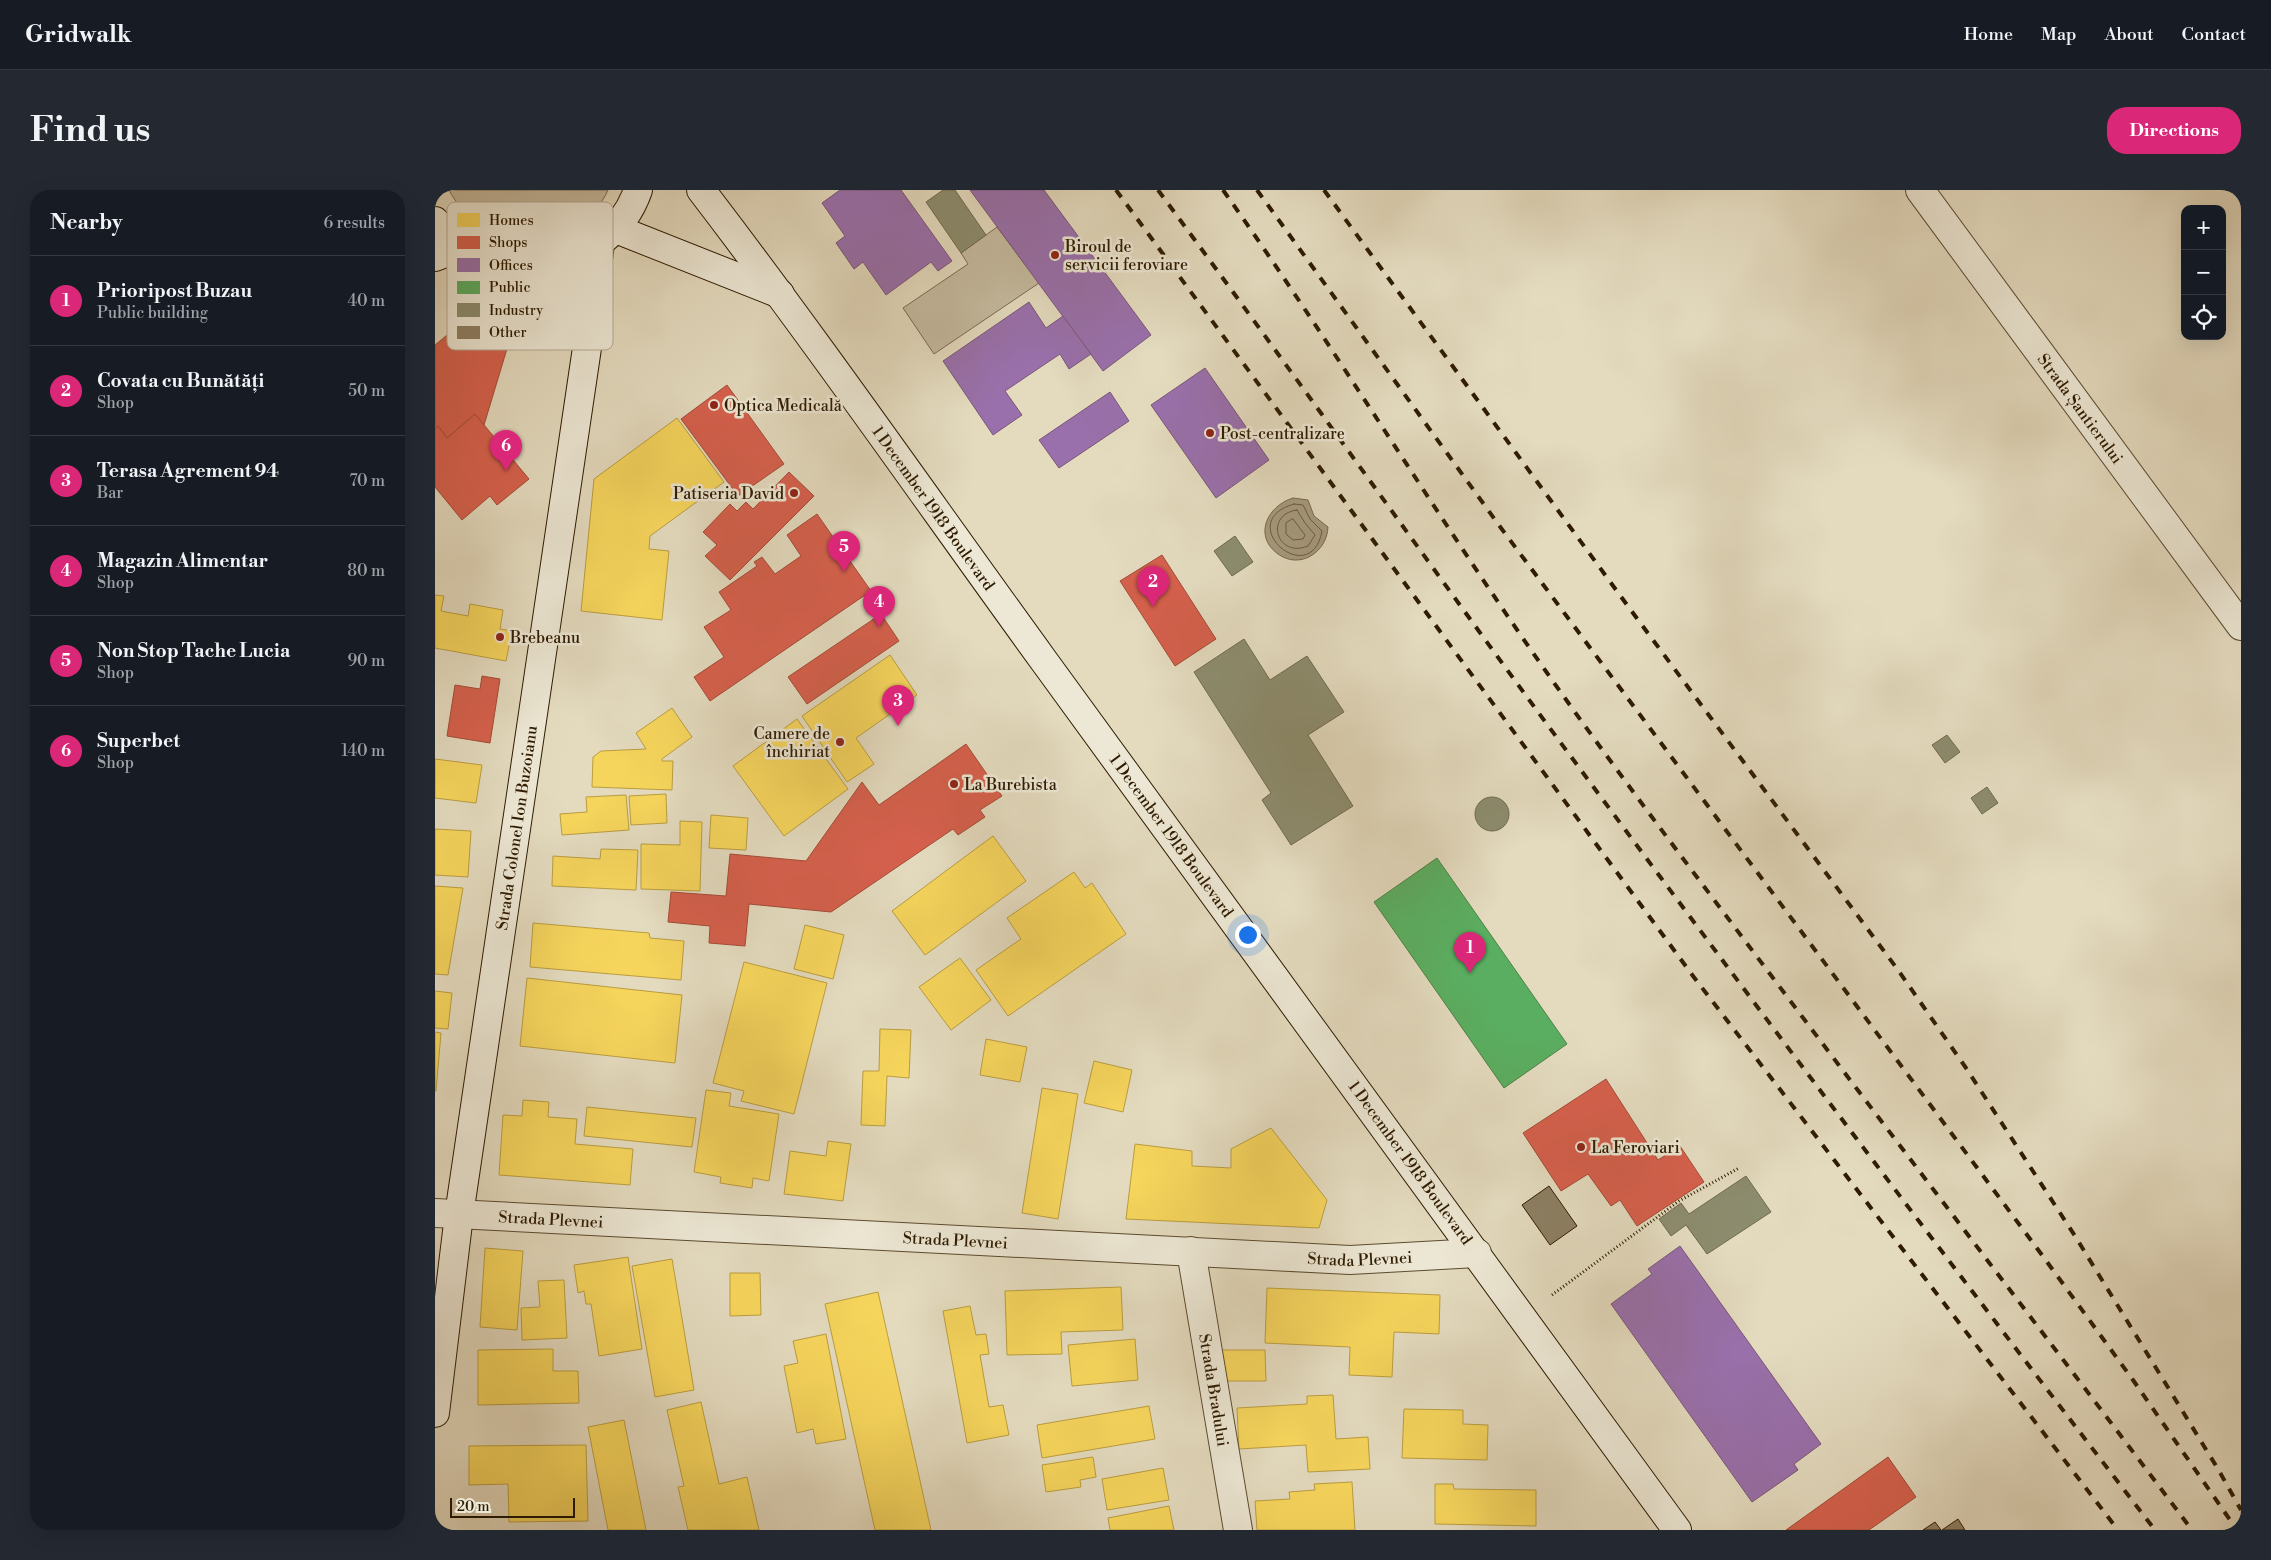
<!DOCTYPE html>
<meta charset="utf-8">
<style>
:root{--surface:#171b24;--page:#242831;--text:#f1f3f6;--muted:#9ea1a6;--line:#363941;--accent:#db2777}
body{margin:0;font-family:"Libre Bodoni",serif;background:var(--page);color:var(--text)}
.controls{position:absolute;right:15px;top:15px;display:grid;overflow:hidden;border-radius:10px;box-shadow:0 5px 20px #0002}
.controls button{width:45px;height:45px;display:grid;place-items:center;padding:0;border:0;border-bottom:1px solid var(--line);background:var(--surface);color:var(--text);font:25px sans-serif}
.scale{position:absolute;left:15px;bottom:12px;width:125px;box-sizing:border-box;padding-left:5px;border:2px solid #2e1b00;border-top:0;font-size:14px;line-height:18px;white-space:nowrap;color:#2e1b00;-webkit-text-stroke:4px #ede8d5;paint-order:stroke}
.you{position:absolute;left:812px;top:744px;width:18px;height:18px;margin:-12px;border:4px solid #fff;border-radius:50%;background:#1a73e8;box-shadow:0 0 0 8px #1a73e833}
.badge{display:grid;place-items:center;width:32px;height:32px;border-radius:50%;background:var(--accent);color:#fff;font-size:16px;font-weight:700}
.pin{position:absolute;translate:-50% -41px;filter:drop-shadow(0 1px 2px #0008)}
.pin::after{content:'';position:absolute;top:26px;width:18px;height:15px;background:inherit;clip-path:polygon(0 0,100% 0,50% 100%)}
.list{margin:0;padding:0;list-style:none}
h2{display:flex;justify-content:space-between;align-items:center;height:65px;margin:0;padding:0 20px;font-size:21px}
h2 small{font-size:16px;font-weight:400;color:var(--muted)}
.list li{display:grid;grid-template-columns:32px 1fr auto;gap:15px;align-items:center;box-sizing:border-box;height:90px;padding:0 20px;border-top:1px solid var(--line)}
.list b{display:block;font-size:19px;white-space:nowrap}
.list p{margin:0;font-size:16px;white-space:nowrap;color:var(--muted)}
.list em{font-size:16px;font-style:normal;color:var(--muted)}
.icon{flex:none;width:28px;height:28px;fill:none;stroke:currentColor;stroke-width:2;stroke-linecap:round;stroke-linejoin:round}
.map{position:relative;flex:none;width:1806px;height:1340px;overflow:hidden;border-radius:20px}
header{display:flex;align-items:center;gap:30px;box-sizing:border-box;height:70px;padding:0 25px;background:var(--surface);border-bottom:1px solid var(--line)}
header strong{font-size:24px}
nav{display:flex;gap:28px;margin-inline-start:auto;font-size:18px}
.intro{display:flex;align-items:center;justify-content:space-between;box-sizing:border-box;height:120px;padding:0 30px}
h1{margin:0;font-size:35px}
.button{padding:12px 22px;border-radius:20px;background:var(--accent);color:#fff;font-size:18px;font-weight:700}
main{display:flex;gap:30px;padding:0 30px}
aside{flex:1;background:var(--surface);border-radius:20px;box-shadow:0 5px 20px #0002}
.map>svg:first-child{display:block}
.green{fill:#c5ba9f;stroke:#7a6a50}
.water{fill:#a69a7e;stroke:#76674c}
.homes{fill:#f6d55c;stroke:#ba9d40}
.shops{fill:#d6604d;stroke:#a44b36}
.offices{fill:#9970ab;stroke:#795678}
.public{fill:#5aae61;stroke:#4d8244}
.industry{fill:#8c8c6e;stroke:#706a4d}
.lines{fill:none;stroke-linecap:round;stroke-linejoin:round}
.shore{stroke:#6a5a3f;stroke-width:1}
.building{fill:#8d7f63;stroke:#2e1b00}
.street-casing{stroke:#5c4b30;stroke-width:30}
.secondary-casing{stroke:#2e1b00;stroke-width:30}
.path{stroke:#2e1b00;stroke-width:3;stroke-dasharray:1 2.5;stroke-linecap:butt}
.street{stroke:#ede8d5;stroke-width:28}
.secondary{stroke:#ede8d5;stroke-width:28}
.rail{stroke:#2e1b00;stroke-width:4;stroke-dasharray:9 9;stroke-linecap:butt}
.poi-dot{fill:#8f2418;stroke:#ede8d5;stroke-width:2}
.labels{text-anchor:middle;stroke-width:5;stroke-linejoin:round;paint-order:stroke}
.poi-label{font-size:16px;fill:#2e1b00;stroke:#ede8d5;text-anchor:start}
.street-label{font-size:16px;fill:#2e1b00;stroke:#ede8d5}
.key{fill:#ede8d5;stroke:#b4aa95;stroke-width:1}
.key-label{font-size:14px;fill:#2e1b00}
</style>
<header>
<strong>Gridwalk</strong>
<nav><a>Home</a><a>Map</a><a>About</a><a>Contact</a></nav>
</header>
<div class="intro"><h1>Find us</h1><a class="button">Directions</a></div>
<main>
<aside>
<h2>Nearby<small>6 results</small></h2>
<ul class="list">
<li><span class="badge">1</span><div><b>Prioripost Buzau</b><p>Public building</p></div><em>40 m</em></li>
<li><span class="badge">2</span><div><b>Covata cu Bunătăți</b><p>Shop</p></div><em>50 m</em></li>
<li><span class="badge">3</span><div><b>Terasa Agrement 94</b><p>Bar</p></div><em>70 m</em></li>
<li><span class="badge">4</span><div><b>Magazin Alimentar</b><p>Shop</p></div><em>80 m</em></li>
<li><span class="badge">5</span><div><b>Non Stop Tache Lucia</b><p>Shop</p></div><em>90 m</em></li>
<li><span class="badge">6</span><div><b>Superbet</b><p>Shop</p></div><em>140 m</em></li>
</ul>
</aside>
<div class="map">
<svg width="1806" height="1340" viewBox="0 0 1806 1340">
<rect width="100%" height="100%" fill="#e4dbbf"/>
<filter id="stains"><feTurbulence type="fractalNoise" baseFrequency=".004" numOctaves="4"/><feColorMatrix values="0 0 0 0 .2 0 0 0 0 .09 0 0 0 0 .02 0 0 0 .5 -.17"/></filter>
<radialGradient id="worn" r=".72"><stop offset=".6" stop-color="#630" stop-opacity="0"/><stop offset="1" stop-color="#630" stop-opacity=".3"/></radialGradient>
<g class="green">
<path d="M14,0H173C167,15 153,28 139,36C95,63 38,46 14,0Z"/>
<polygon points="562,37 604,93 499,164 468,118 533,74 526,63"/>
</g>
<path class="water" d="M858,308L873,310L879,326L893,337C892,362 865,380 843,364C818,346 832,316 858,308Z"/>
<g class="homes">
<polygon points="242,228 289,292 215,346 214,359 234,361 227,430 146,421 159,289"/>
<polygon points="0,405 9,406 6,421 33,426 35,414 68,420 65,439 77,441 71,471 0,458"/>
<polygon points="455,465 482,505 421,548 439,574 412,592 367,526"/>
<polygon points="237,518 257,547 227,569 227,571 238,571 237,600 157,597 158,567 166,561 211,559 201,543"/>
<polygon points="362,529 413,599 349,646 298,576"/>
<polygon points="0,569 47,575 41,613 0,608"/>
<polygon points="231,604 232,633 196,635 194,606"/>
<polygon points="191,605 194,640 127,645 125,624 152,622 151,607"/>
<polygon points="276,625 313,628 311,660 274,658"/>
<polygon points="245,631 267,632 265,701 206,699 206,654 245,655"/>
<polygon points="0,639 36,641 33,687 0,685"/>
<polygon points="558,646 591,691 490,765 457,721"/>
<polygon points="166,659 203,660 201,700 117,696 118,666 165,669"/>
<polygon points="639,682 650,698 657,693 691,744 573,826 541,780 586,749 572,728"/>
<polygon points="0,696 28,698 13,785 0,784"/>
<polygon points="98,733 214,743 215,748 249,751 246,790 95,777"/>
<polygon points="370,735 409,745 398,789 359,779"/>
<polygon points="525,768 556,810 516,840 484,797"/>
<polygon points="309,772 392,793 359,924 306,911 309,901 278,893"/>
<polygon points="92,788 247,805 240,873 85,856"/>
<polygon points="0,801 17,803 13,839 0,838"/>
<polygon points="445,839 476,840 474,888 452,886 450,936 426,935 428,881 444,881"/>
<polygon points="0,842 6,843 1,901 0,901"/>
<polygon points="551,849 592,857 585,892 545,885"/>
<polygon points="659,871 697,880 688,922 649,913"/>
<polygon points="607,898 643,904 623,1029 587,1023"/>
<polygon points="271,900 296,903 294,916 344,924 334,991 318,988 317,998 285,993 286,987 259,982"/>
<polygon points="88,910 114,912 113,927 142,929 140,954 198,959 195,995 64,985 68,925 87,926"/>
<polygon points="152,917 261,928 257,957 149,946"/>
<polygon points="836,938 892,1010 884,1038 691,1029 700,954 757,961 757,976 796,978 796,959"/>
<polygon points="393,951 416,954 408,1011 349,1004 355,961 391,966"/>
<polygon points="50,1058 88,1061 82,1140 45,1137"/>
<polygon points="193,1067 207,1159 164,1166 156,1114 151,1114 149,1101 143,1103 139,1075"/>
<polygon points="237,1069 259,1200 220,1207 197,1076"/>
<polygon points="295,1083 325,1083 326,1125 295,1126"/>
<polygon points="129,1090 132,1148 87,1150 86,1118 105,1117 103,1091"/>
<polygon points="686,1097 688,1140 626,1142 627,1164 572,1165 570,1101"/>
<polygon points="832,1098 1005,1105 1004,1144 959,1142 957,1187 914,1185 915,1157 830,1153"/>
<polygon points="443,1102 496,1340 440,1340 390,1114"/>
<polygon points="535,1116 541,1145 551,1144 554,1164 545,1165 554,1217 568,1215 574,1245 532,1253 508,1121"/>
<polygon points="391,1144 411,1249 381,1254 378,1239 362,1243 349,1176 363,1173 358,1151"/>
<polygon points="700,1149 703,1190 637,1196 633,1155"/>
<polygon points="118,1159 118,1181 143,1181 144,1213 43,1215 43,1160"/>
<polygon points="785,1160 830,1160 831,1191 785,1191"/>
<polygon points="898,1205 901,1249 933,1247 935,1279 873,1282 871,1255 804,1259 802,1218 872,1214 872,1206"/>
<polygon points="266,1212 284,1294 312,1287 324,1340 253,1340 243,1297 249,1296 232,1220"/>
<polygon points="714,1216 720,1249 607,1268 602,1235"/>
<polygon points="969,1219 1028,1220 1028,1234 1053,1235 1052,1270 967,1268"/>
<polygon points="189,1230 211,1340 173,1340 153,1237"/>
<polygon points="151,1255 153,1331 74,1332 73,1294 34,1295 34,1256"/>
<polygon points="658,1267 661,1287 645,1290 646,1297 611,1302 607,1275"/>
<polygon points="728,1278 734,1310 672,1320 667,1289"/>
<polygon points="917,1292 920,1340 822,1340 820,1311 855,1309 854,1302 880,1300 879,1294"/>
<polygon points="1000,1294 1018,1294 1019,1299 1101,1300 1101,1336 1000,1334"/>
<polygon points="734,1316 739,1340 675,1340 673,1328"/>
</g>
<g class="shops">
<polygon points="23,136 74,152 49,235 40,224 12,248 3,236 0,239 0,155"/>
<polygon points="292,195 349,274 303,306 246,229"/>
<polygon points="40,224 94,289 62,315 55,306 27,330 0,297 0,239 3,236 12,248"/>
<polygon points="354,282 379,306 295,390 270,366 282,355 268,342 295,314 302,321 311,312 318,319"/>
<polygon points="382,324 436,401 275,511 259,487 289,467 269,437 296,420 284,402 322,376 319,372 327,367 340,384 366,366 352,345"/>
<polygon points="727,365 781,449 740,476 685,391"/>
<polygon points="446,424 464,451 372,514 353,487"/>
<polygon points="47,486 65,489 55,553 12,546 20,495 45,499"/>
<polygon points="531,554 567,606 545,620 550,627 523,645 518,639 396,722 314,714 310,756 274,753 275,736 233,732 236,702 291,706 295,664 371,671 427,592 444,615"/>
<polygon points="1171,889 1223,970 1245,956 1269,992 1202,1036 1185,1010 1176,1016 1153,984 1126,1001 1088,943"/>
<polygon points="1453,1267 1481,1307 1434,1340 1351,1340"/>
</g>
<g class="offices">
<polygon points="405,0 466,0 517,71 503,81 496,72 451,105 428,72 419,79 401,53 410,46 387,13"/>
<polygon points="535,0 609,0 716,145 668,181"/>
<polygon points="594,112 611,138 628,126 656,164 634,179 625,164 570,201 587,225 558,245 508,171"/>
<polygon points="770,178 834,270 781,308 716,215"/>
<polygon points="675,202 694,231 624,278 604,250"/>
<polygon points="1245,1056 1386,1254 1359,1274 1363,1280 1317,1312 1176,1114 1217,1084 1213,1079"/>
</g>
<polygon class="public" points="1002,668 1132,854 1069,898 939,712"/>
<g class="industry">
<polygon points="508,0 520,0 551,45 526,63 491,12"/>
<polygon points="800,346 818,372 797,386 779,361"/>
<polygon points="809,449 835,490 872,466 909,522 873,545 918,616 856,655 827,610 836,603 759,482"/>
<polygon points="1512,545 1525,562 1510,573 1497,555"/>
<polygon points="1552,597 1563,613 1547,624 1536,608"/>
<circle cx="1057" cy="624" r="17"/>
<polygon points="1311,986 1336,1022 1272,1064 1251,1035 1236,1046 1224,1029 1246,1013 1254,1024"/>
</g>
<g class="lines">
<g class="shore">
<path d="M859,314L868,315L875,329L887,341C876,402 796,332 859,314Z"/>
<path d="M862,320L870,333L880,345L873,356C841,369 829,324 862,320Z"/>
<polygon points="858,329 870,345 868,349 858,350 851,344 851,333"/>
</g>
</g>
<g class="building">
<polygon points="1114,996 1142,1036 1115,1055 1087,1015"/>
<polygon points="1523,1329 1530,1340 1507,1340"/>
<polygon points="1500,1332 1506,1340 1488,1340"/>
</g>
<g class="lines">
<defs>
<g id="street">
<path id="s1" d="M1485,0L1806,436"/>
<path id="s2" d="M0,1023L915,1070L1042,1063"/>
<path id="s3" d="M756,1061L803,1340"/>
</g>
<g id="secondary">
<path id="s4" d="M266,0C384,154 495,314 609,471C821,760 1033,1049 1242,1340"/>
<path d="M0,31C52,106 174,84 203,0"/>
<polyline points="181,39 345,104"/>
<polyline points="0,67 26,57"/>
<path id="s5" d="M0,1223L24,1025L153,151L165,53"/>
</g>
</defs>
<use href="#street" class="street-casing"/>
<use href="#secondary" class="secondary-casing"/>
<polyline class="path" points="1117,1105 1244,1011 1304,978"/>
<use href="#street" class="street"/>
<use href="#secondary" class="secondary"/>
<g class="rail">
<polyline points="681,0 1258,786 1683,1340"/>
<path d="M723,0C851,173 976,349 1103,522C1306,797 1512,1070 1720,1340"/>
<path d="M788,0C905,165 1009,339 1127,504C1194,598 1265,691 1335,784C1475,970 1617,1154 1757,1340"/>
<polyline points="822,0 1066,338 1607,1065 1698,1190 1802,1340"/>
<polyline points="889,0 1195,419 1463,780 1531,878 1640,1046 1783,1279 1806,1320"/>
</g>
</g>
<g class="poi-dot">
<circle cx="620" cy="65" r="5"/>
<circle cx="279" cy="215" r="5"/>
<circle cx="775" cy="243" r="5"/>
<circle cx="359" cy="303" r="5"/>
<circle cx="65" cy="447" r="5"/>
<circle cx="405" cy="552" r="5"/>
<circle cx="519" cy="594" r="5"/>
<circle cx="1146" cy="957" r="5"/>
</g>
<g class="labels">
<g class="poi-label">
<text x="630" y="62">Biroul de<tspan x="630" dy="18">servicii feroviare</tspan></text>
<text x="289" y="221">Optica Medicală</text>
<text x="785" y="249">Post-centralizare</text>
<text x="349" y="309" text-anchor="end">Patiseria David</text>
<text x="75" y="453">Brebeanu</text>
<text x="395" y="549" text-anchor="end">Camere de<tspan x="395" dy="18">închiriat</tspan></text>
<text x="529" y="600">La Burebista</text>
<text x="1156" y="963">La Feroviari</text>
</g>
<g class="street-label">
<text dy="6" stroke="none"><textPath href="#s1" startOffset="271">Strada Șantierului</textPath></text>
<text dy="6" stroke="none"><textPath href="#s4" startOffset="394">1 December 1918 Boulevard</textPath></text>
<text dy="6" stroke="none"><textPath href="#s5" startOffset="591">Strada Colonel Ion Buzoianu</textPath></text>
<text dy="6" stroke="none"><textPath href="#s4" startOffset="799">1 December 1918 Boulevard</textPath></text>
<text dy="6" stroke="none"><textPath href="#s4" startOffset="1204">1 December 1918 Boulevard</textPath></text>
<text dy="6" stroke="none"><textPath href="#s2" startOffset="116">Strada Plevnei</textPath></text>
<text dy="6" stroke="none"><textPath href="#s2" startOffset="521">Strada Plevnei</textPath></text>
<text dy="6" stroke="none"><textPath href="#s2" startOffset="926">Strada Plevnei</textPath></text>
<text dy="6" stroke="none"><textPath href="#s3" startOffset="141">Strada Bradului</textPath></text>
</g>
</g>
<rect x="12" y="12" width="166" height="148" rx="8" class="key"/>
<rect x="22" y="23" width="23" height="14" fill="#f6d55c"/>
<rect x="22" y="46" width="23" height="13" fill="#d6604d"/>
<rect x="22" y="68" width="23" height="14" fill="#9970ab"/>
<rect x="22" y="91" width="23" height="13" fill="#5aae61"/>
<rect x="22" y="113" width="23" height="14" fill="#8c8c6e"/>
<rect x="22" y="136" width="23" height="13" fill="#8d7f63"/>
<g class="key-label">
<text x="54" y="35">Homes</text>
<text x="54" y="57">Shops</text>
<text x="54" y="80">Offices</text>
<text x="54" y="102">Public</text>
<text x="54" y="125">Industry</text>
<text x="54" y="147">Other</text>
</g>
<rect width="100%" height="100%" filter="url(#stains)"/>
<rect width="100%" height="100%" fill="url(#worn)"/>
</svg>
<div class="controls">
<button>+</button>
<button>−</button>
<button><svg class="icon" aria-label="locate" viewBox="0 0 24 24"><circle cx="12" cy="12" r="6"/><path d="M12 2v4M12 18v4M2 12h4M18 12h4"/></svg></button>
</div>
<div class="scale">20 m</div>
<div class="you"></div>
<div class="pin badge" style="left:1035px;top:783px">1</div>
<div class="pin badge" style="left:718px;top:417px">2</div>
<div class="pin badge" style="left:463px;top:536px">3</div>
<div class="pin badge" style="left:444px;top:437px">4</div>
<div class="pin badge" style="left:409px;top:382px">5</div>
<div class="pin badge" style="left:71px;top:281px">6</div>
</div>
</main>
